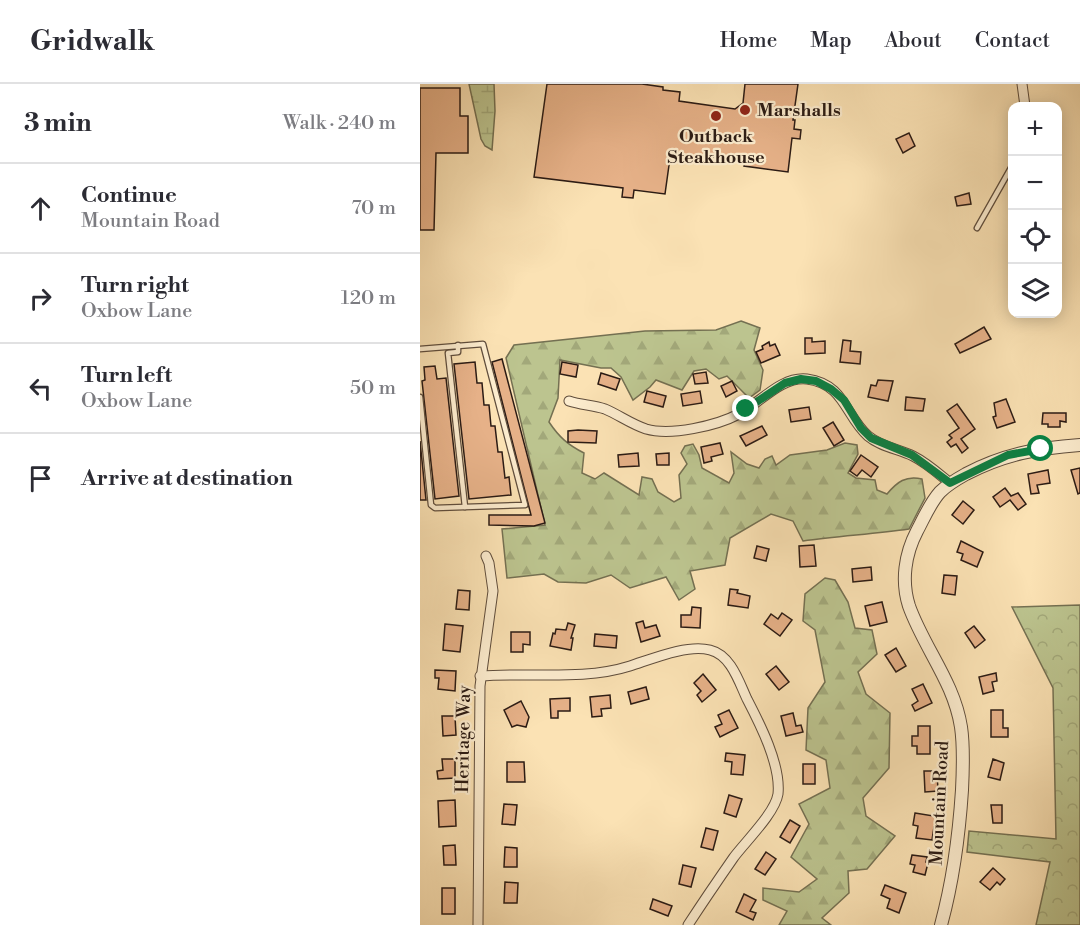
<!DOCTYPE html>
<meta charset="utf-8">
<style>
:root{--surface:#fff;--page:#f7f7f7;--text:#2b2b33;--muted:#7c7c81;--line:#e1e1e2}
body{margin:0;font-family:"Libre Bodoni",serif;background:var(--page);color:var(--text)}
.controls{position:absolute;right:18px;top:18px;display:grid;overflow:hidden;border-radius:12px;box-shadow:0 3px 15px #0003}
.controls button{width:54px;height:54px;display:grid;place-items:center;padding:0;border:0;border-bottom:2px solid var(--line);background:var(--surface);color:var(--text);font:30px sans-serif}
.stop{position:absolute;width:18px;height:18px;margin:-14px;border:4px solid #0b8043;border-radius:50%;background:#fff}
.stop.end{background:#0b8043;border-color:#fff;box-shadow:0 2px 6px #0008}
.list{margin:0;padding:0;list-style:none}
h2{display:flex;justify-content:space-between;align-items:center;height:78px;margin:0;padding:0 24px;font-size:26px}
h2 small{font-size:20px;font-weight:400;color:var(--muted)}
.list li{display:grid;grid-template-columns:39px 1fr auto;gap:18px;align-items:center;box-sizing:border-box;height:90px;padding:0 24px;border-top:2px solid var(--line)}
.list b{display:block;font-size:22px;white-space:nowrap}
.list p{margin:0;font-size:20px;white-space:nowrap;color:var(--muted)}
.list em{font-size:20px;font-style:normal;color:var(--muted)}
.icon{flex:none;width:33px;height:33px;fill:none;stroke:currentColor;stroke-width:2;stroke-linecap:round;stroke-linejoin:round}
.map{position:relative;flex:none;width:660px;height:841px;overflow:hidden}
header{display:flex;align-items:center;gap:36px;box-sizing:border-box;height:84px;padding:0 30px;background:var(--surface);border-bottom:2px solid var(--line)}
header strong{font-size:28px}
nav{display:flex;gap:33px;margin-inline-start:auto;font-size:21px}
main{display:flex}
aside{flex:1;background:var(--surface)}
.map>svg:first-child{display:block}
.forest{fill:url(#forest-firs);stroke:#747052;stroke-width:1.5}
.wetland{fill:url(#wetland-marsh);stroke:#747052;stroke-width:1.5}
.park{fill:url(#park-crowns);stroke:#747052;stroke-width:1.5}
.building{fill:#e6b188;stroke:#2b1b14;stroke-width:1.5}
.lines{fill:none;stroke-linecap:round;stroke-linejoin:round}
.service-casing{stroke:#5f4d3c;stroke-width:7}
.minor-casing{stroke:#5f4d3c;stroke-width:11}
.tertiary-casing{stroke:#5f4d3c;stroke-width:14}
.service{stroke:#fcecce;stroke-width:4.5}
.minor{stroke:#fcecce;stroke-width:9}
.tertiary{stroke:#fcecce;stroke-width:12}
.route{stroke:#0b8043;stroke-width:8}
.poi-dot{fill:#8f2418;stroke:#fcecce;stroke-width:2}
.labels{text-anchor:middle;stroke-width:4.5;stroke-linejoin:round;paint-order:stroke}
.poi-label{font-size:18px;font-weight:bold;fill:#2b1b14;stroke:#fcecce;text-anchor:start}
.street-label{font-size:18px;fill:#2b1b14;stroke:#fcecce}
</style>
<header>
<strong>Gridwalk</strong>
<nav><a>Home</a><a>Map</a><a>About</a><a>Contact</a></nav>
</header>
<main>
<aside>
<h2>3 min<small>Walk · 240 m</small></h2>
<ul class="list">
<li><svg class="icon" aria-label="ahead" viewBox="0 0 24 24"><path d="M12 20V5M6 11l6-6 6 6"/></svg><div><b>Continue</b><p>Mountain Road</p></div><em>70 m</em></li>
<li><svg class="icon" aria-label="right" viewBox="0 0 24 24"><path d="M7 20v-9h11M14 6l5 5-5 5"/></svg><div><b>Turn right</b><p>Oxbow Lane</p></div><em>120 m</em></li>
<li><svg class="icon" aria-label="left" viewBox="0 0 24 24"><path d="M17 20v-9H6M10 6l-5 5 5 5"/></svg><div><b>Turn left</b><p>Oxbow Lane</p></div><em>50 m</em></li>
<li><svg class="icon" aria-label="arrive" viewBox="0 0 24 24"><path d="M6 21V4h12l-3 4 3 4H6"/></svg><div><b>Arrive at destination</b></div></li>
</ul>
</aside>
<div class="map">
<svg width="660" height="841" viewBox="0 0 660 841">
<defs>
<pattern id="forest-firs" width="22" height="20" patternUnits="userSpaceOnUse" patternTransform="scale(1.5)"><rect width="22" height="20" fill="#bcc48f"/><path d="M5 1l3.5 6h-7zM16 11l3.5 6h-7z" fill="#a2a87a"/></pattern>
<pattern id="wetland-marsh" width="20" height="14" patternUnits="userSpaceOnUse" patternTransform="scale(1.5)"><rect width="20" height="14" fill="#bcc48f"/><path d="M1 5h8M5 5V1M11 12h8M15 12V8" fill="none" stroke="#a2a87a"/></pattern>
<pattern id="park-crowns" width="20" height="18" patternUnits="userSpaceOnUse" patternTransform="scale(1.5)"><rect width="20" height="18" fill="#bcc48f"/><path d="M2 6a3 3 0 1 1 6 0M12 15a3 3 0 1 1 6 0" fill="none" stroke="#a2a87a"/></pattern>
</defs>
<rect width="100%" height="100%" fill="#fbe2b4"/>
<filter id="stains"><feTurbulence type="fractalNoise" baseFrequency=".00333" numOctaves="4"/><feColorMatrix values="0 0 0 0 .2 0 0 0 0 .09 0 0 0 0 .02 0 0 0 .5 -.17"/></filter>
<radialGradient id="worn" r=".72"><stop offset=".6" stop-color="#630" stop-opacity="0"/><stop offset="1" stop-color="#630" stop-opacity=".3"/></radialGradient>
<g class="forest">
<path d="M321,237L340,244L334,266L343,286L340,306L329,314L307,292L299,295L286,285L274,287L262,306L236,296L230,303L213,316L201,293L191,284H181L140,276L138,314L129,338C139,353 148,361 164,369L162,389L175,395L184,389L219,411L222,393L232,395L238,408L254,418L261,414L259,391L267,380L261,369L265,362L273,360L279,371L282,384L309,399L314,389L311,368L327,380L339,384L345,375L352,372L356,381L370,371L407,366L425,359L437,361L438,370L428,389L436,394L455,396L457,406L467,410C477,398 486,391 502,395L505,414L489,445C454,450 418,452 383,457L373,437L351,430L310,454L305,481L270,487L275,505L259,516L246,493L210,504L191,491L166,499L138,498L124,490L87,494L82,445L125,441L86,274L94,261L225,247L296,246Z"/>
<polygon points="405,494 415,496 428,518 435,544 452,546 457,570 438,588 446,610 470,629 469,684 443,714 446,732 475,752 447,785 428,787 429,809 402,834 411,841 359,841 367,827 343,816 343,804 379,808 397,795 371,773 389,740 379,720 410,704 406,676 386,666 388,624 405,598 395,546 383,537 385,510"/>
</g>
<polygon class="wetland" points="49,0 74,0 75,27 72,66 65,62 61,55"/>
<polygon class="park" points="660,521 660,841 616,841 630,778 547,768 549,747 636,755 633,604 592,523"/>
<g class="building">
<polygon points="127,0 222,0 243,3 243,6 260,8 259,17 315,25 323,19 325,0 378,0 373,36 375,36 374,45 381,46 380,55 372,54 368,88 324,82 325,77 292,73 291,80 250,74 245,110 214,106 213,114 202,113 203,104 114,93"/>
<polygon points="0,4 40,4 40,32 48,32 48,69 16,69 14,146 0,146"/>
<polygon points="489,49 495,62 483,69 476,55"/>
<polygon points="549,109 551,120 537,122 535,113"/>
<polygon points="564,243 571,255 540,269 535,260"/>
<polygon points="385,254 392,254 392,258 405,257 405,269 385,270"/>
<polygon points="423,256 431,257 430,267 441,268 440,280 420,278"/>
<polygon points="349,258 350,262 355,260 360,271 341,279 336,268 343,265 342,262"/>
<polygon points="82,275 125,439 114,442 69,441 69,431 111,431 72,278"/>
<polygon points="55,278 57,299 62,299 64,321 69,321 71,342 75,342 78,368 82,368 85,394 89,393 91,411 49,415 34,280"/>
<polygon points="142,278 158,281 156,293 140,290"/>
<polygon points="15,282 17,295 26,294 39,412 15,415 2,297 5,296 4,283"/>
<polygon points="286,288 288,299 275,300 273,290"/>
<polygon points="181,289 200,295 196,306 178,300"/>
<polygon points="458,296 473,297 468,317 448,313 451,301 456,302"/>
<polygon points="312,297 317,307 306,313 301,302"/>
<polygon points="227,307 246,312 243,323 224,318"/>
<polygon points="280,307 282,319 263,322 261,310"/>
<polygon points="486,313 505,315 503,327 485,326"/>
<polygon points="586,315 595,338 577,344 573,333 576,332 574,319"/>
<polygon points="537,320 555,345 541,355 548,364 542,369 536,360 531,363 527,358 532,354 529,351 539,344 527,327"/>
<polygon points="389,323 391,335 371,338 369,326"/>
<polygon points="623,329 646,329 646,338 640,337 640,343 628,343 628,340 622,340"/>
<polygon points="413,338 424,356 414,362 403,344"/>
<polygon points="342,342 347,351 326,362 320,352"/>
<polygon points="158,346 177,347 176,359 148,358 148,347"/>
<polygon points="0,357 6,416 0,416"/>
<polygon points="300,359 303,370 291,373 292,377 284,379 281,363"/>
<polygon points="218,369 219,382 199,383 198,371"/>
<polygon points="249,369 249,381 237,381 236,370"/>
<polygon points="441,371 458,383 451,393 442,386 437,392 430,387"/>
<polygon points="660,384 660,409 658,410 651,386"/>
<polygon points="628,386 630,399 617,401 619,409 611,410 608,390"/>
<polygon points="585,404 591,412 598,409 606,420 598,426 590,416 580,423 573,413"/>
<polygon points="543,417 554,426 543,440 532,431"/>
<polygon points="541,457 563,468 557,483 541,476 543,470 537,468"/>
<polygon points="394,461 396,482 380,483 379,462"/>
<polygon points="337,462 349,465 346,477 334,474"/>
<polygon points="451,483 452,496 433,498 432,485"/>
<polygon points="524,491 537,492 535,511 522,509"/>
<polygon points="310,505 318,506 317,509 330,512 328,524 308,521"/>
<polygon points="38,506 50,507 49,526 36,525"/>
<polygon points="462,518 467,538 450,542 445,522"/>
<polygon points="272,523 281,524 280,544 261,543 261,531 271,531"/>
<polygon points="362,529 372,536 360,552 344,540 351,530 358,535"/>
<polygon points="223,537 225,544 236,541 240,552 221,558 216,539"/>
<polygon points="148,539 155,541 151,554 153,554 151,566 130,562 133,549 135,550 136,545 146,546"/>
<polygon points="25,540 43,542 40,568 23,566"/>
<polygon points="554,542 565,556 555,564 545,549"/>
<polygon points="91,548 110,548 110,561 103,560 103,568 91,568"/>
<polygon points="175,550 197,552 196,564 174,562"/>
<polygon points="476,564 486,582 476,588 465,571"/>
<polygon points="356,582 369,598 359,606 346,590"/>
<polygon points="15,586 36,587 35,607 18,605 19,594 15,594"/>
<polygon points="576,589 577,597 572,598 574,607 563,610 559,593"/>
<polygon points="283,590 296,606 282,618 277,611 281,607 274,599"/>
<polygon points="503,600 512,619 495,627 492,621 498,617 492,605"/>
<polygon points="226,603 229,615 211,620 208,608"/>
<polygon points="190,611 191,624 181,625 182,632 172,633 170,613"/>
<polygon points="150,614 150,627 138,627 138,634 131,634 130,615"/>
<polygon points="101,617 109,633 106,643 97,641 92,643 84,626"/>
<polygon points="309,626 318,644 300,653 295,643 302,640 298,631"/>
<polygon points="571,626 583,626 583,644 588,644 588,653 571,653"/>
<polygon points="373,629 376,642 381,641 383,648 366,652 361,632"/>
<polygon points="22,632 35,632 36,651 23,652"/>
<polygon points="498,642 510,642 510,670 497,670 497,662 492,662 492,652 498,652"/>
<polygon points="306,669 325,671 323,691 311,690 312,678 305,677"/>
<polygon points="22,675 35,675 35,694 18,695 17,687 23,686"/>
<polygon points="573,675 584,679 580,696 568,693"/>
<polygon points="87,678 104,678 105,698 87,698"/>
<rect x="383" y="680" width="12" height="20"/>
<polygon points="504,687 517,687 518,707 505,708"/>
<polygon points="309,711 322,715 316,733 304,729"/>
<polygon points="35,716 36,742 19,743 18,717"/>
<polygon points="84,720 97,721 95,741 82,740"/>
<polygon points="571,721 582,721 582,739 573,739"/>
<polygon points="495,729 520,733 518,743 514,743 512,756 496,754 498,742 493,741"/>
<polygon points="370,736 380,742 370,759 360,753"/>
<polygon points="286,744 298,747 293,766 281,763"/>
<polygon points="35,761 36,781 24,781 23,762"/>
<polygon points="85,763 97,764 97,783 84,783"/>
<polygon points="346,768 356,775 345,791 335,785"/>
<polygon points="492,771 507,773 506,778 508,779 505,791 493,788 495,781 490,780"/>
<polygon points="263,781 276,784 271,803 259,800"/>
<polygon points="573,784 585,795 580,801 577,798 570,806 560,798"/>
<polygon points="85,798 98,799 97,819 84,819"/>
<polygon points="465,801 486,809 479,829 467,824 470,815 461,811"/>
<rect x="22" y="804" width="13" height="26"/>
<polygon points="324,810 336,816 330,827 336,829 333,836 316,828"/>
<polygon points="233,815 252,822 248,832 230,825"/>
</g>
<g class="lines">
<defs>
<g id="service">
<polyline points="557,144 592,82"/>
<polyline points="38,261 38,268 28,269 45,423"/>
<polyline points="0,265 63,260 105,421 15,424 11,421 0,313"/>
</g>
<g id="minor">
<polyline points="602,0 605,22"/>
<path d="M149,317C161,321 173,321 185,325C199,331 211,340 226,345C251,352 296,342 319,330C340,319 361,292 387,295C425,300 425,332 448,352C461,363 479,365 493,372C507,379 519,390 530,399"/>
<path d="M60,592C109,588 163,597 210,582C232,575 267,560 290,566C311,571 319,598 327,615C340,640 361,681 358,710C355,729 326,757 314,773C298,796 283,818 268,841"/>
<polyline points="58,841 60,602 73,507 69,479 66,472"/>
</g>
<path id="tertiary" d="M521,841C533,797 539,752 542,706C543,686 544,663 541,643C534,598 504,564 489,522C481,497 485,470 497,447C504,434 510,419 520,408C528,400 537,395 546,390C584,370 618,364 660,361"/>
</defs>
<use href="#service" class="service-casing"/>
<use href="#minor" class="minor-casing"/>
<use href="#tertiary" class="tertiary-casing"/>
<use href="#service" class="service"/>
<use href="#minor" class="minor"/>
<use href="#tertiary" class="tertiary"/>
</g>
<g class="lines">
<polyline class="route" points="326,325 365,299 381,295 396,297 411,305 424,316 441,344 451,354 492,371 530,399 588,371 621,365"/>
</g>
<g class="poi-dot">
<circle cx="325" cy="26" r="6"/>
<circle cx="296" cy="32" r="6"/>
</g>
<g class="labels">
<g class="poi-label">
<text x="337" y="32">Marshalls</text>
<text x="296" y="58" text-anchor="middle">Outback<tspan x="296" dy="21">Steakhouse</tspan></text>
</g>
<g class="street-label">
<text transform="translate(43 655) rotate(-89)" y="6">Heritage Way</text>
<text transform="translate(519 719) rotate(-87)" y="6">Mountain Road</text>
</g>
</g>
<rect width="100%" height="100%" filter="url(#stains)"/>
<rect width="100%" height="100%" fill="url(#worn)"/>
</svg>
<div class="controls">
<button>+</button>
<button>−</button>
<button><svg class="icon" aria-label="locate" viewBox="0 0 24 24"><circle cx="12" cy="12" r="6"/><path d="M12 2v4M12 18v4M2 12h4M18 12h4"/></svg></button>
<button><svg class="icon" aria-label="layers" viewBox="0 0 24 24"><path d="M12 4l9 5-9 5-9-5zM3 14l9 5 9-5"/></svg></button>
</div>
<div class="stop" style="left:621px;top:365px"></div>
<div class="stop end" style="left:326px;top:325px"></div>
</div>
</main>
